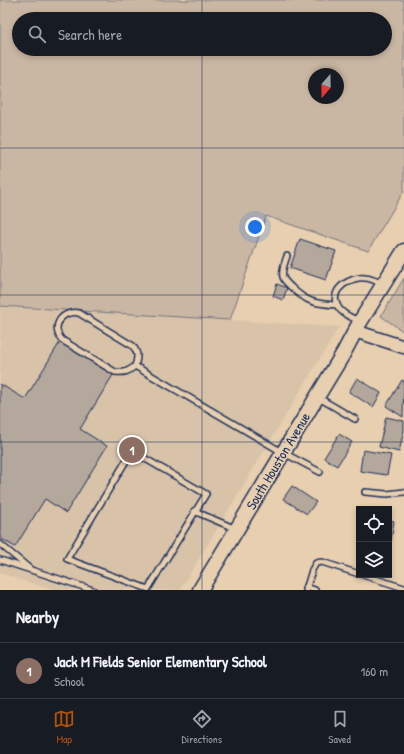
<!DOCTYPE html>
<style>
:root{--surface:#171b24;--page:#242831;--text:#f1f3f6;--muted:#9ea1a6;--line:#363941;--accent:#b45309}
body{margin:0;font-family:"Patrick Hand",sans-serif;background:var(--page);color:var(--text)}
.controls{position:absolute;right:12px;bottom:12px;display:grid;overflow:hidden;border-radius:0px;box-shadow:0 2px 6px #0003}
.controls button{width:36px;height:36px;display:grid;place-items:center;padding:0;border:0;border-bottom:1px solid var(--line);background:var(--surface);color:var(--text);font:20px sans-serif}
.compass{position:absolute;left:308px;top:68px;width:36px;height:36px;border-radius:50%;background:var(--surface);box-shadow:0 2px 6px #0003;rotate:200deg}
.you{position:absolute;left:255px;top:227px;width:14px;height:14px;margin:-10px;border:3px solid #fff;border-radius:50%;background:#1a73e8;box-shadow:0 0 0 6px #1a73e833}
.badge{display:grid;place-items:center;width:26px;height:26px;border-radius:50%;background:var(--accent);color:#fff;font-size:13px;font-weight:700}
.pin{position:absolute;translate:-50% -50%;border:2px solid #fff;box-shadow:0 1px 4px #0006}
.list{margin:0;padding:0;list-style:none}
h2{display:flex;justify-content:space-between;align-items:center;height:52px;margin:0;padding:0 16px;font-size:17px}
h2 small{font-size:13px;font-weight:400;color:var(--muted)}
.list li{display:grid;grid-template-columns:26px 1fr auto;gap:12px;align-items:center;box-sizing:border-box;height:56px;padding:0 16px;border-top:1px solid var(--line)}
.list b{display:block;font-size:15px;white-space:nowrap}
.list p{margin:0;font-size:13px;white-space:nowrap;color:var(--muted)}
.list em{font-size:13px;font-style:normal;color:var(--muted)}
.icon{flex:none;width:22px;height:22px;fill:none;stroke:currentColor;stroke-width:2;stroke-linecap:round;stroke-linejoin:round}
.map{position:relative;flex:none;width:404px;height:590px;overflow:hidden}
.search{position:absolute;background:var(--surface);box-shadow:0 2px 6px #0003;left:12px;right:12px;top:12px;height:44px;display:flex;align-items:center;gap:10px;box-sizing:border-box;padding:0 14px;border-radius:22px;color:var(--muted);font-size:15px}
.sheet{height:108px;background:var(--surface)}
nav{display:flex;justify-content:space-around;align-items:center;box-sizing:border-box;height:56px;border-top:1px solid var(--line);background:var(--surface);font-size:11px;color:var(--muted)}
nav a{display:grid;justify-items:center;gap:2px}
nav .on{color:var(--accent)}
.map>svg:first-child{display:block}
.built{fill:#d8c3a9}
.green{fill:#cab7a3;stroke:#727380;fill-rule:evenodd}
.building{fill:#b4a79b;stroke:#1b2f5e}
.lines{fill:none;stroke-linecap:round;stroke-linejoin:round}
.service-casing{stroke:#1b2f5e;stroke-width:8}
.tertiary-casing{stroke:#1b2f5e;stroke-width:15}
.secondary-casing{stroke:#1b2f5e;stroke-width:17}
.service{stroke:#e7cfaf;stroke-width:5}
.tertiary{stroke:#e7cfaf;stroke-width:12}
.secondary{stroke:#e7cfaf;stroke-width:14}
.grid{fill:none;stroke:#1b2f5e;stroke-width:1;stroke-opacity:0.55}
.labels{text-anchor:middle;stroke-width:3;stroke-linejoin:round;paint-order:stroke}
.street-label{font-size:14px;fill:#1b2f5e;stroke:#e7cfaf}
</style>
<div class="map">
<svg width="404" height="590" viewBox="0 0 404 590">
<rect width="100%" height="100%" fill="#e7cfaf"/>
<filter id="ink" filterUnits="userSpaceOnUse"><feTurbulence type="fractalNoise" baseFrequency=".025" numOctaves="2"/><feDisplacementMap in="SourceGraphic" scale="8" xChannelSelector="R" yChannelSelector="G"/><feConvolveMatrix kernelMatrix="1 2 1 2 8 2 1 2 1" color-interpolation-filters="sRGB"/></filter>
<g filter="url(#ink)">
<polygon class="built" points="0,306 339,327 180,590 52,590 0,573"/>
<g class="green">
<path d="M0,0H404V191L368,251L266,216L230,320L0,306ZM19,19H385V49H19ZM314,74H338V98H314Z"/>
<polygon points="404,278 404,332 381,316"/>
</g>
<g class="building">
<polygon points="300,239 336,251 326,280 290,268"/>
<polygon points="277,284 287,288 283,300 273,296"/>
<polygon points="60,342 113,375 80,429 107,446 66,513 45,499 15,547 0,538 0,384 25,399"/>
<polygon points="357,378 381,393 373,407 349,392"/>
<polygon points="402,380 404,381 403,417 386,406"/>
<polygon points="386,417 404,421 404,430 399,452 379,447"/>
<polygon points="339,434 352,442 337,466 324,458"/>
<polygon points="363,450 391,455 387,475 360,471"/>
<polygon points="292,486 316,502 307,514 283,499"/>
<polygon points="389,520 394,521 391,541 389,541"/>
</g>
<g class="lines">
<defs>
<g id="service">
<path d="M287,256C285,262 281,271 283,277C284,281 288,284 291,287C306,302 316,304 337,305"/>
<path d="M359,321C351,317 341,314 337,305C329,289 352,276 365,278C371,278 378,282 383,284"/>
<path d="M135,366C138,357 138,353 133,346L79,313C62,310 50,326 62,340L115,372C124,373 128,372 135,366L282,452L320,472"/>
<polyline points="319,398 355,419"/>
<polygon points="132,451 206,494 148,589 67,559"/>
<polyline points="365,492 387,494 404,492"/>
<polyline points="194,511 236,529"/>
<polyline points="0,544 30,569"/>
<polyline points="0,560 93,590"/>
<polyline points="363,575 404,588"/>
<polyline points="306,587 315,590"/>
<polyline points="306,590 312,570 316,563 322,562 359,574"/>
</g>
<polyline id="tertiary" points="355,331 404,347"/>
<polyline id="secondary" points="200,590 343,354 360,322 404,251"/>
</defs>
<use href="#service" class="service-casing"/>
<use href="#tertiary" class="tertiary-casing"/>
<use href="#secondary" class="secondary-casing"/>
<use href="#service" class="service"/>
<use href="#tertiary" class="tertiary"/>
<use href="#secondary" class="secondary"/>
</g>
</g>
<path class="grid" d="M202,0V19M202,49V590M0,148H404M0,295H404M0,442H404"/>
<g class="labels">
<g class="street-label">
<text transform="translate(278 461) rotate(-59)" y="5">South Houston Avenue</text>
</g>
</g>
</svg>
<div class="controls">
<button><svg class="icon" aria-label="locate" viewBox="0 0 24 24"><circle cx="12" cy="12" r="6"/><path d="M12 2v4M12 18v4M2 12h4M18 12h4"/></svg></button>
<button><svg class="icon" aria-label="layers" viewBox="0 0 24 24"><path d="M12 4l9 5-9 5-9-5zM3 14l9 5 9-5"/></svg></button>
</div>
<svg class="compass" viewBox="-18 -18 36 36"><path d="M0-13l5 13h-10z" fill="#e53935"/><path d="M0 13l5-13h-10z" fill="#9ea1a6"/></svg>
<div class="you"></div>
<div class="pin badge" style="left:132px;top:450px;background:#8d6e63">1</div>
<div class="search"><svg class="icon" aria-label="search" viewBox="0 0 24 24"><circle cx="10" cy="10" r="6"/><path d="M15 15l6 6"/></svg>Search here</div>
</div>
<section class="sheet">
<h2>Nearby<small></small></h2>
<ul class="list">
<li><span class="badge" style="background:#8d6e63">1</span><div><b>Jack M Fields Senior Elementary School</b><p>School</p></div><em>160 m</em></li>
</ul>
</section>
<nav>
<a class="on"><svg class="icon" aria-label="map" viewBox="0 0 24 24"><path d="M3 6l6-2 6 2 6-2v14l-6 2-6-2-6 2zM9 4v14M15 6v14"/></svg>Map</a>
<a><svg class="icon" aria-label="directions" viewBox="0 0 24 24"><path d="M12 3l9 9-9 9-9-9zM9 14v-3h6M13 9l2 2-2 2"/></svg>Directions</a>
<a><svg class="icon" aria-label="saved" viewBox="0 0 24 24"><path d="M7 4h10v16l-5-4-5 4z"/></svg>Saved</a>
</nav>
